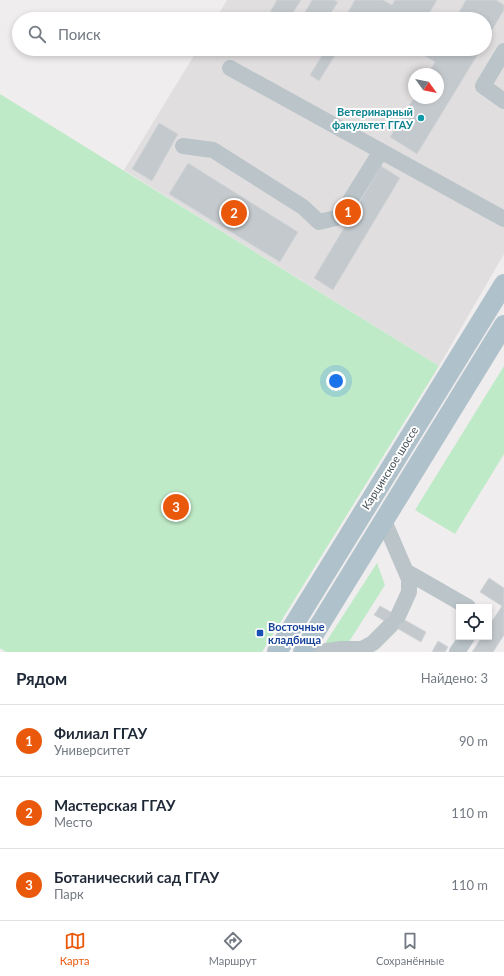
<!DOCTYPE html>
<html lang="ru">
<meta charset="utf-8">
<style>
:root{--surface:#fff;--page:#f6f6f7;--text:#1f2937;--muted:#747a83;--line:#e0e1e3;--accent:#ea580c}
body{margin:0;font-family:Lato,sans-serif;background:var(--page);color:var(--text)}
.controls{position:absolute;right:12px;bottom:12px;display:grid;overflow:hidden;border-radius:0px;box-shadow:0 2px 6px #0003}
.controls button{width:36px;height:36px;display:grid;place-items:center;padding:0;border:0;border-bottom:1px solid var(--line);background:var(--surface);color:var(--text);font:20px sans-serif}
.compass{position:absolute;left:408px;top:68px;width:36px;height:36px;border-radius:50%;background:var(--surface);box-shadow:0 2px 6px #0003;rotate:123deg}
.you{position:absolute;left:336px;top:381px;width:14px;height:14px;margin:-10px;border:3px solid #fff;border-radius:50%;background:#1a73e8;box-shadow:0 0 0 6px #1a73e833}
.badge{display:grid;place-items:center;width:26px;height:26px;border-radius:50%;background:var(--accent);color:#fff;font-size:13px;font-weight:700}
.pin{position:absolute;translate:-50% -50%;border:2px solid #fff;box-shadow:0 1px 4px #0006}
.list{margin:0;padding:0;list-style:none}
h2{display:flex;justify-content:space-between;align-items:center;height:52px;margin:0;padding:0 16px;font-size:17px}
h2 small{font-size:13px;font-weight:400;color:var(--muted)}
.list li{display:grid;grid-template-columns:26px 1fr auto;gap:12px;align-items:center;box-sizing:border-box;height:72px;padding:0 16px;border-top:1px solid var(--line)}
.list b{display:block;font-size:15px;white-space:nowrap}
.list p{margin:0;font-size:13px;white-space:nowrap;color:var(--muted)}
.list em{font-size:13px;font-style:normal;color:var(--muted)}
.icon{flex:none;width:22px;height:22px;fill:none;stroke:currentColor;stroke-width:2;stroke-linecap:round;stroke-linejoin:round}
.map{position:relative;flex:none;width:504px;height:652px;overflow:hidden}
.search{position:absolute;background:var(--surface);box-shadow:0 2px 6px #0003;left:12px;right:12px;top:12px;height:44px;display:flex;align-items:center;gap:10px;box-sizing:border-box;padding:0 14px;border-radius:22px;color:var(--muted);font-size:15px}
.sheet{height:268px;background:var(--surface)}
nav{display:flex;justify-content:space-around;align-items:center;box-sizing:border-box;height:56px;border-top:1px solid var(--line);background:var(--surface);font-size:11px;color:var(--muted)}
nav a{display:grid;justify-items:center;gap:2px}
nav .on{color:var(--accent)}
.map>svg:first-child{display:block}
.education{fill:#e1dedf;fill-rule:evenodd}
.green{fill:#bfeac8}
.building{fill:#c4c9cd;stroke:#d2d5d8}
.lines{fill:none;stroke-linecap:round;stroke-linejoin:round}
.minor{stroke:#bac4c9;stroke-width:16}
.major{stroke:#afc1ca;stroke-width:20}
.culture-dot{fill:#0f9aa8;stroke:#fff;stroke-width:1.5}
.transit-dot{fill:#1a4fb4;stroke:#fff;stroke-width:1.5}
.labels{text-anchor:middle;stroke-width:4;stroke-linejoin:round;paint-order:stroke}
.culture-label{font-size:11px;font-weight:bold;fill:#0d838f;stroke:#fff;text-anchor:end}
.street-label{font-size:11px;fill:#475459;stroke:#fff}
.transit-label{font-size:11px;font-weight:bold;fill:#164399;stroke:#fff;text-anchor:start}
</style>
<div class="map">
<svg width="504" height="652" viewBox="0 0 504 652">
<rect width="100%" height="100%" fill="#f0edee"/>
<path class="education" d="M227,0H504V254L439,366L124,170L198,49H485V19H216ZM414,74H438V98H414Z"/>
<g class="green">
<polygon points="0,94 439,366 262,652 6,652 0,648"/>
<polygon points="504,366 504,454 455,534 415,510"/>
<polygon points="377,563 385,585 347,645 324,645"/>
</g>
<g class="building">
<polygon points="277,0 301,0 289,19 266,19"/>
<polygon points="312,0 334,0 338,2 327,19 301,19"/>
<polygon points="355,0 383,0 392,5 395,0 437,0 426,19 364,19 359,16 357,19 344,19"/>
<polygon points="466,0 496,0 504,5 504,10 485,42 485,19 455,19"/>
<polygon points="254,49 271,49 266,56"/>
<polygon points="326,49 339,49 319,81 310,75"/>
<polygon points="413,49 481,49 417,154 390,137 414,98 438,98 438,74 428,74 435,62"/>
<polygon points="159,123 178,134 152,181 132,169"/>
<polygon points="188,163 298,232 280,262 169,194"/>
<polygon points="381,166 400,178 333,290 314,278"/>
<polygon points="489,578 504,588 504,635 493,652 472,652 482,637 489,637 489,626 502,606 480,592"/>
<polygon points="380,606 426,632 421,642 374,615"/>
<polygon points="438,641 448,647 445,652 432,652"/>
</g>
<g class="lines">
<g class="minor">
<polyline points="504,51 483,86 504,101"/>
<polyline points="230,68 504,219"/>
<polyline points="183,146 213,150 303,207 319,222 340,217 381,151"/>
<polyline points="384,521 409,579 409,592 398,616"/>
<polyline points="407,572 468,607"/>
<polyline points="321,652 341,649 362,649 373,643 391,625"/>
<polyline points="457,652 467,637"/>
</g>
<g class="major">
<polyline points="277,652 504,284"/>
<polyline points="303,652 504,325"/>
</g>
</g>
<circle class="culture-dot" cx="421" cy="118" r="4"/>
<rect class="transit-dot" x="256" y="629" width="8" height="8" rx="2"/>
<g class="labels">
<g class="culture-label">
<text x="413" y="116">Ветеринарный<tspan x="413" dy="13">факультет ГГАУ</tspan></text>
</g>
<g class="street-label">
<text transform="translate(390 468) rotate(-58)" y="4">Карцинское шоссе</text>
</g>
<g class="transit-label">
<text x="268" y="631">Восточные<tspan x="268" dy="13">кладбища</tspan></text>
</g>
</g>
</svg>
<div class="controls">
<button><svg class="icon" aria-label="locate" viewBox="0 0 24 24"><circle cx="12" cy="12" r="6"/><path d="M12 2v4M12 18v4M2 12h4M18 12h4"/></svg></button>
</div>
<svg class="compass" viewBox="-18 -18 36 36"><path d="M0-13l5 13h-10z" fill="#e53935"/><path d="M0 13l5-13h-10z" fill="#747a83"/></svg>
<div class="you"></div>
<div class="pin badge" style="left:348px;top:212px">1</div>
<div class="pin badge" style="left:234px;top:213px">2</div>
<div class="pin badge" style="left:176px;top:507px">3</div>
<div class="search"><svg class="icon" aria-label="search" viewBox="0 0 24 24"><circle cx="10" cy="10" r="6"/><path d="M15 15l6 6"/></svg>Поиск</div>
</div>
<section class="sheet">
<h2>Рядом<small>Найдено: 3</small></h2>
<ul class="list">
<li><span class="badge">1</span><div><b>Филиал ГГАУ</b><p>Университет</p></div><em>90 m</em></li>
<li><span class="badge">2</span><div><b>Мастерская ГГАУ</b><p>Место</p></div><em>110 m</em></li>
<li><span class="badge">3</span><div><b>Ботанический сад ГГАУ</b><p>Парк</p></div><em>110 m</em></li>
</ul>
</section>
<nav>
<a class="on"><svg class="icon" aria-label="map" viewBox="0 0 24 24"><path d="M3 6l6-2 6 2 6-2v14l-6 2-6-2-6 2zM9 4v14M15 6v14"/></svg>Карта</a>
<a><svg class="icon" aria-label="directions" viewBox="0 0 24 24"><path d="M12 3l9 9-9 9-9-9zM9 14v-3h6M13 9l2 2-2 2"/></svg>Маршрут</a>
<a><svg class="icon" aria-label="saved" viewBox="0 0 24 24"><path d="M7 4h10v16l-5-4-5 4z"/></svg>Сохранённые</a>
</nav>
